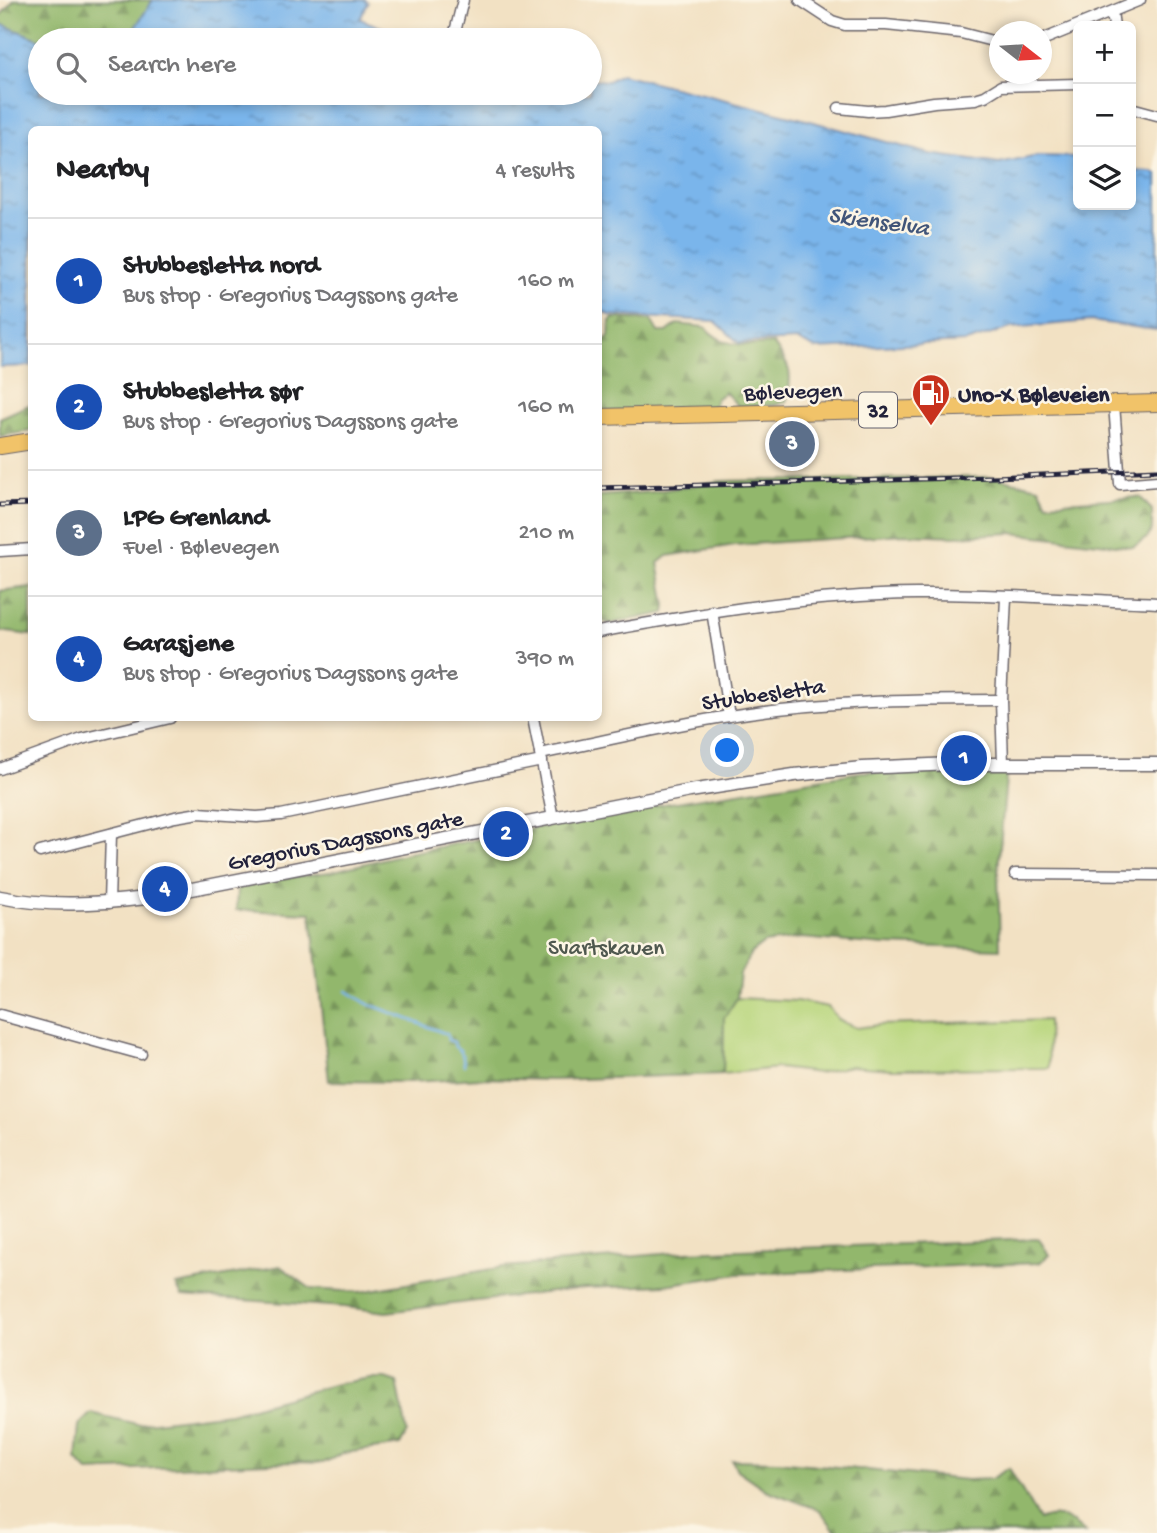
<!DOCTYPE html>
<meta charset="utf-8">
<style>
:root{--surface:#fff;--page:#f6f6f6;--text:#202124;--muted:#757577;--line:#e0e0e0;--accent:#c8321e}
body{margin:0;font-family:"Gochi Hand",sans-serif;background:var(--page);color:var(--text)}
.controls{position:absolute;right:21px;top:21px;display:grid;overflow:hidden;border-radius:10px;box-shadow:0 4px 10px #0003}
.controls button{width:63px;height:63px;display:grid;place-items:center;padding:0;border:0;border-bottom:2px solid var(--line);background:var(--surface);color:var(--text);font:35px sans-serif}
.compass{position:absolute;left:989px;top:21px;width:63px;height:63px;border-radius:50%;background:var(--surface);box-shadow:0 4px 10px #0003;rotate:107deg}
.you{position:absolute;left:728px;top:751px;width:24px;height:24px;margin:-18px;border:5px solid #fff;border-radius:50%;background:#1a73e8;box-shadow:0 0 0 10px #1a73e833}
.badge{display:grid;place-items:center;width:46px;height:46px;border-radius:50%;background:var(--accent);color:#fff;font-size:23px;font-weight:700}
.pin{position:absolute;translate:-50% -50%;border:4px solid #fff;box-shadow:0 2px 7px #0006}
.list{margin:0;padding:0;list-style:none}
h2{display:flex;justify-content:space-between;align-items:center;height:91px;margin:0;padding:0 28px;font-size:30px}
h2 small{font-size:23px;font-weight:400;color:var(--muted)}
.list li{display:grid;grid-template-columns:46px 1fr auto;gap:21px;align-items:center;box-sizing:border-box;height:126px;padding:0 28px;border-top:2px solid var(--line)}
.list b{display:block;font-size:26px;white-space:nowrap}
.list p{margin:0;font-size:23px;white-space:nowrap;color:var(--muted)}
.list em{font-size:23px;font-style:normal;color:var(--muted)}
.icon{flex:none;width:38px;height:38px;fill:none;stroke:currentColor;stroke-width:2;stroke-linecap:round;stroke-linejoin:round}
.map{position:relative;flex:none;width:1157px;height:1533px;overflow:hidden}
.search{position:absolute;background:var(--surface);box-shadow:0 4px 10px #0003;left:28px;top:28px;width:574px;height:77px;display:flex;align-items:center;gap:18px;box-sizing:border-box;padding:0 24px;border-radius:38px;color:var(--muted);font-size:26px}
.panel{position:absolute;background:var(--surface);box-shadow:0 4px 10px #0003;left:28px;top:126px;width:574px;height:595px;border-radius:10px}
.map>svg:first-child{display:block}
.green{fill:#b8d67d;stroke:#6d7c5c;stroke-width:2}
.forest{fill:url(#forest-firs);stroke:#5a6c54;stroke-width:2}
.water{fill:url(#water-ripples);stroke:#4e6c93;stroke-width:2}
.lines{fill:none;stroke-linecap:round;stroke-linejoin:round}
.stream{stroke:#7ab5eb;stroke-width:2.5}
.minor-casing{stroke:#6b656b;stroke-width:13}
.tertiary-casing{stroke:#6b656b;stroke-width:15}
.primary-casing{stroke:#6b656b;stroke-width:18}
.minor{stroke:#fff;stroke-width:10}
.tertiary{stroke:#fff;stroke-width:12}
.primary{stroke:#f1c369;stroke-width:16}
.rail-casing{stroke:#22223b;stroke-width:5}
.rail{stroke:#fcf5e5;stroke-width:2.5;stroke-dasharray:8;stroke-linecap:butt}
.labels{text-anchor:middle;stroke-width:5;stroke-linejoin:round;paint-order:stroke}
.shield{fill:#fcf5e5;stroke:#63616e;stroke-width:2}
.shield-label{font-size:21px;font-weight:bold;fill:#22223b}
.street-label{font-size:23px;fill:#22223b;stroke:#fcf5e5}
.poi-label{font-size:23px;font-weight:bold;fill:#22223b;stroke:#fcf5e5;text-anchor:start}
.park-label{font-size:23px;fill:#4f584f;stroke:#fcf5e5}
.water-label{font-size:24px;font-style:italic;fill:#415579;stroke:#fcf5e5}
</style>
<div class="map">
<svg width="1157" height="1533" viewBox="0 0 1157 1533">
<defs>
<pattern id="forest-firs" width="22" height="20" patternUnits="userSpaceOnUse" patternTransform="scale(1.75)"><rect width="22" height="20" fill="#92b76c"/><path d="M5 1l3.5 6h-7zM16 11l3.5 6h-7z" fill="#77945a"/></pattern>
<pattern id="water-ripples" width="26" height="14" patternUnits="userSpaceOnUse" patternTransform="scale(1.75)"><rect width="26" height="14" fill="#7ab5eb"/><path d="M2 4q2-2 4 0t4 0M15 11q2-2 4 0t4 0" fill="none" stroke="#6493c0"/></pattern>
</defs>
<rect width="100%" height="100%" fill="#fcf5e5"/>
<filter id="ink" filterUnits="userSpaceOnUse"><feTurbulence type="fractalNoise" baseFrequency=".0143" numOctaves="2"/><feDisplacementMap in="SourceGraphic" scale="14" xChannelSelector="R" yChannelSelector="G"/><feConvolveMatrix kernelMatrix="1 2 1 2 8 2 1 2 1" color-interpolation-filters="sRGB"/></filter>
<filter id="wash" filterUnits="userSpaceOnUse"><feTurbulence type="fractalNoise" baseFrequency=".00686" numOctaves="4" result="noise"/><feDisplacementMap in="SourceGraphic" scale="28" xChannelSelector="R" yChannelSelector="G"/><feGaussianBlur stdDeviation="1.57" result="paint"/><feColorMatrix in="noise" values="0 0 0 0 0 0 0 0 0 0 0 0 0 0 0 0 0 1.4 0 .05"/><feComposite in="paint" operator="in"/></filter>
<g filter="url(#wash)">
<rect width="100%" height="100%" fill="#f2e1c3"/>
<polygon class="green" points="737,998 797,1001 828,1007 840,1021 857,1028 878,1025 1048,1020 1049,1068 892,1069 850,1066 819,1073 778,1068 723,1074 724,1018"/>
<g class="forest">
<polygon points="14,0 153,0 127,40 41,40 0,24 0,16"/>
<path d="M613,318L651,320L658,332H667L677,324L705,327C722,348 748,346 773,344C790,365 794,374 786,402L775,405L739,407L725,392L716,399L714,409L599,413L598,346L609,337L610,321Z"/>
<polygon points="31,404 31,431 0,436 0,418"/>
<polygon points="993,477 1039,487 1047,503 1140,497 1152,510 1152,529 1148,537 1133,547 1012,533 954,536 906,534 735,545 667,556 658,563 666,605 665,613 608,624 600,619 598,606 599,496 651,492 720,481"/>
<polygon points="31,587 31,635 0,631 0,591"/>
<polygon points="1007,768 998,870 1000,949 885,945 801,938 764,943 751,953 740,974 737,998 724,1018 723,1074 552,1080 481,1078 411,1082 329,1081 311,913 236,910 237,889 270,880 330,872 403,854 621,811 861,772"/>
<polygon points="1039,1239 1049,1255 1039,1263 738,1274 665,1285 585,1288 386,1312 344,1307 182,1296 176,1285 280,1266 311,1289 360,1292 504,1267 686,1252"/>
<polygon points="370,1378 385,1378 397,1382 407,1432 400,1445 344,1453 323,1463 295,1462 88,1471 76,1459 79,1425 91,1413 137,1424 230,1413 337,1384"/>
<path d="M732,1460L777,1461L967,1480L991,1479L1009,1468L1039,1520C1057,1511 1071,1520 1085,1533H837L820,1510L766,1490L737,1470Z"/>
</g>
<g class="water">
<polygon points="153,0 365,0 368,3 360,19 414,40 127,40"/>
<polygon points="0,24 41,40 40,93 590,93 590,79 608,81 621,74 799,118 930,154 999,164 1038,156 1078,157 1078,205 1131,205 1131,171 1152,172 1157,174 1157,330 1091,321 1011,328 966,342 816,349 798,340 739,343 715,321 609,315 599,310 598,130 32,130 31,366 0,367"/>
</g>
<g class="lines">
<path class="stream" d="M347,991L366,1003L447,1034L448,1040L454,1042L455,1047C463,1050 463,1057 464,1065"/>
</g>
</g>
<g filter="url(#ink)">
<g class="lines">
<defs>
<g id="minor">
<polyline points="800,0 832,21 845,25 886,25 961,33 1000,43"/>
<polyline points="1112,12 1114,26"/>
<polyline points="453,40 463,0"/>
<polyline points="1042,40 1140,0"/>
<polyline points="839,108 868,111 885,110 934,102 975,99 985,96 1001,86 1078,84"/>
<polyline points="1131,108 1157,115"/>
<polyline points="1114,404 1120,484 1157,481"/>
<polyline points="0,551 32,549"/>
<polyline points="712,611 729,716"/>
<path d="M598,632C704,613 809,595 917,594C996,593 1077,600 1157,603"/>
<polyline points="533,718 553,818"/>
<path d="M540,754C603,741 666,726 729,716C820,701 910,700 1001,700"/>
<polyline points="1003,764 1001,700 1006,598"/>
<polyline points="0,769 82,739 170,718"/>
<polyline points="40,852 175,817 199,813 257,817 281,815 542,761"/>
<polyline points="1015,874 1157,875"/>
<polyline points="109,903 111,834"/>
<polyline points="0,1015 141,1054"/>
</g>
<path id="tertiary" d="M0,897C49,907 97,904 146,898L690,791L794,775L862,768L952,764H1157"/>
<g id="primary">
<polyline points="598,417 1157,403"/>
<polyline points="0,446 32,441"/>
</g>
</defs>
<use href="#minor" class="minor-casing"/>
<use href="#tertiary" class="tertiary-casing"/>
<use href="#primary" class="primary-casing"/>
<use href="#minor" class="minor"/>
<use href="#tertiary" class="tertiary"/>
<use href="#primary" class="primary"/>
<defs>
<g id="rail">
<polyline points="598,488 994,477 1157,470"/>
<polyline points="0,505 32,504"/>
</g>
</defs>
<use href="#rail" class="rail-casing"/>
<use href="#rail" class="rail"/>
</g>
</g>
<defs>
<symbol id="fuel-pin" viewBox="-11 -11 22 30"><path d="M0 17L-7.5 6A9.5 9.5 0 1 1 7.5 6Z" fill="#c8321e" stroke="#fcf5e5"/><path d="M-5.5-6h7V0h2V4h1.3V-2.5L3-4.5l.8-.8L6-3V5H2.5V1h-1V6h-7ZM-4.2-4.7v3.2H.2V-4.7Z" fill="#fff"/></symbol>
</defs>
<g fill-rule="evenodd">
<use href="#fuel-pin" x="909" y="371" width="44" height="60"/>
</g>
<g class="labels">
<rect class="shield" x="859" y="392.5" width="38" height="35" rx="5"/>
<g class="shield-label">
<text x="878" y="417">32</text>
</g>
<g class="street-label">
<text transform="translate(793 390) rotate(-2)" y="8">Bølevegen</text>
<text transform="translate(763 693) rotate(-8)" y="8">Stubbesletta</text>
<text transform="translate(345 839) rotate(-11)" y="8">Gregorius Dagssons gate</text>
</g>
<g class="poi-label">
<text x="958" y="401">Uno-X Bøleveien</text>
</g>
<g class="park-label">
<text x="606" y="954">Svartskauen</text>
</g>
<g class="water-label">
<text transform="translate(879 220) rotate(8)" y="8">Skienselva</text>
</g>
</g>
</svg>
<div class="controls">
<button>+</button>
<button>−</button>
<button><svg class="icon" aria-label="layers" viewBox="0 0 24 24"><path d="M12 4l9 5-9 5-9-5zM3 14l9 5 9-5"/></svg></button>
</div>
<svg class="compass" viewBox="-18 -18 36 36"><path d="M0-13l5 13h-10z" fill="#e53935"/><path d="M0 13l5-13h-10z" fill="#757577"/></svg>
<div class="you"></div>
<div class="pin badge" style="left:964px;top:758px;background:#1a4fb4">1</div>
<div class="pin badge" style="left:506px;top:834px;background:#1a4fb4">2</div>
<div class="pin badge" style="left:792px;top:444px;background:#5c6f8a">3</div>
<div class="pin badge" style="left:165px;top:889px;background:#1a4fb4">4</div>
<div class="search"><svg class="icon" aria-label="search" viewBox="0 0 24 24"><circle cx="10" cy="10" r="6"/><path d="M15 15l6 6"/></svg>Search here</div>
<section class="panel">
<h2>Nearby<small>4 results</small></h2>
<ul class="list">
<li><span class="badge" style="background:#1a4fb4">1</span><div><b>Stubbesletta nord</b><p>Bus stop · Gregorius Dagssons gate</p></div><em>160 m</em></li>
<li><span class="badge" style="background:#1a4fb4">2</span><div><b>Stubbesletta sør</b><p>Bus stop · Gregorius Dagssons gate</p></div><em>160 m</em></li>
<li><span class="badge" style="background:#5c6f8a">3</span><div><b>LPG Grenland</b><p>Fuel · Bølevegen</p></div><em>210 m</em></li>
<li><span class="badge" style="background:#1a4fb4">4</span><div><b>Garasjene</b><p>Bus stop · Gregorius Dagssons gate</p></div><em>390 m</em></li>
</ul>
</section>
</div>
